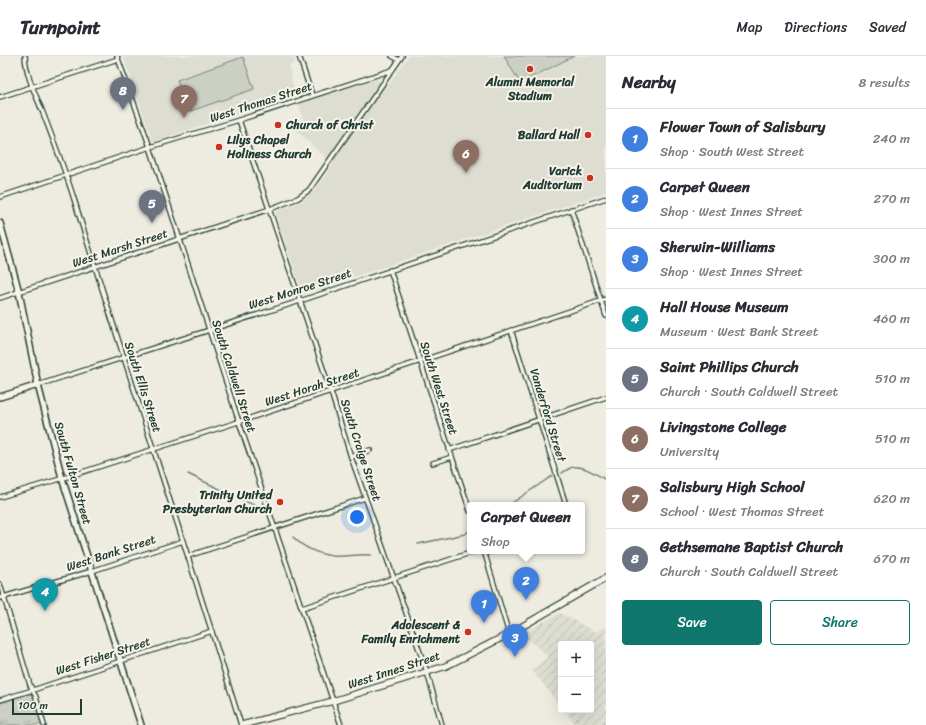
<!DOCTYPE html>
<meta charset="utf-8">
<style>
:root{--surface:#fff;--page:#f7f7f7;--text:#2b2b33;--muted:#7c7c81;--line:#e1e1e2;--accent:#0f766e}
body{margin:0;font-family:Sriracha,sans-serif;background:var(--page);color:var(--text)}
.controls{position:absolute;right:12px;bottom:12px;display:grid;overflow:hidden;border-radius:4px;box-shadow:0 4px 16px #0002}
.controls button{width:36px;height:36px;display:grid;place-items:center;padding:0;border:0;border-bottom:1px solid var(--line);background:var(--surface);color:var(--text);font:20px sans-serif}
.scale{position:absolute;left:12px;bottom:10px;width:70px;box-sizing:border-box;padding-left:4px;border:2px solid #1f3d34;border-top:0;font-size:11px;line-height:14px;white-space:nowrap;color:#1f3d34;-webkit-text-stroke:3px #f7f3e8;paint-order:stroke}
.you{position:absolute;left:357px;top:461px;width:14px;height:14px;margin:-10px;border:3px solid #fff;border-radius:50%;background:#1a73e8;box-shadow:0 0 0 6px #1a73e833}
.badge{display:grid;place-items:center;width:26px;height:26px;border-radius:50%;background:var(--accent);color:#fff;font-size:13px;font-weight:700}
.pin{position:absolute;translate:-50% -33px;filter:drop-shadow(0 1px 2px #0008)}
.pin::after{content:'';position:absolute;top:21px;width:14px;height:12px;background:inherit;clip-path:polygon(0 0,100% 0,50% 100%)}
.popup{position:absolute;left:467px;top:446px;width:118px;height:52px;box-sizing:border-box;display:grid;place-content:center;border-radius:4px;background:var(--surface);filter:drop-shadow(0 1px 3px #0005);font-size:13px;white-space:nowrap;color:var(--muted)}
.popup b{font-size:15px;color:var(--text)}
.popup::after{content:'';position:absolute;left:50%;top:100%;margin-left:-8px;border:8px solid transparent;border-top-color:var(--surface)}
.list{margin:0;padding:0;list-style:none}
h2{display:flex;justify-content:space-between;align-items:center;height:52px;margin:0;padding:0 16px;font-size:17px}
h2 small{font-size:13px;font-weight:400;color:var(--muted)}
.list li{display:grid;grid-template-columns:26px 1fr auto;gap:12px;align-items:center;box-sizing:border-box;height:60px;padding:0 16px;border-top:1px solid var(--line)}
.list b{display:block;font-size:15px;white-space:nowrap}
.list p{margin:0;font-size:13px;white-space:nowrap;color:var(--muted)}
.list em{font-size:13px;font-style:normal;color:var(--muted)}
.actions{display:flex;gap:8px;padding:12px 16px}
.actions a{flex:1;padding:9px 0;border:1px solid var(--accent);border-radius:4px;text-align:center;font-size:14px;color:var(--accent)}
.actions .main{background:var(--accent);color:#fff}
.map{position:relative;flex:none;width:606px;height:669px;overflow:hidden}
header{display:flex;align-items:center;gap:24px;box-sizing:border-box;height:56px;padding:0 20px;background:var(--surface);border-bottom:1px solid var(--line)}
header strong{font-size:19px}
nav{display:flex;gap:22px;margin-inline-start:auto;font-size:14px}
main{display:flex}
aside{flex:1;background:var(--surface)}
.map>svg:first-child{display:block}
.built{fill:#ddddd2}
.industrial{fill:url(#industrial-furrows)}
.green{fill:#cccfc4;stroke:#76867c}
.park{fill:url(#park-tufts);stroke:#76867c}
.lines{fill:none;stroke-linecap:round;stroke-linejoin:round}
.stream{stroke:#6c7e74;stroke-width:1.5}
.street-casing{stroke:#1f3d34;stroke-width:6}
.secondary-casing{stroke:#1f3d34;stroke-width:8}
.primary-casing{stroke:#1f3d34;stroke-width:8}
.street{stroke:#f7f3e8;stroke-width:3.5}
.secondary{stroke:#f7f3e8;stroke-width:5}
.primary{stroke:#f7f3e8;stroke-width:5.5}
.poi-dot{fill:#c8321e;stroke:#f7f3e8;stroke-width:1.5}
.labels{text-anchor:middle;stroke-width:4;stroke-linejoin:round;paint-order:stroke}
.poi-label{font-size:12px;font-weight:bold;fill:#1f3d34;stroke:#f7f3e8;text-anchor:end}
.street-label{font-size:12px;fill:#1f3d34;stroke:#f7f3e8}
</style>
<header>
<strong>Turnpoint</strong>
<nav><a>Map</a><a>Directions</a><a>Saved</a></nav>
</header>
<main>
<div class="map">
<svg width="606" height="669" viewBox="0 0 606 669">
<defs>
<pattern id="industrial-furrows" width="10" height="10" patternUnits="userSpaceOnUse"><rect width="10" height="10" fill="#ddddd2"/><path d="M-1 1l2-2M0 10L10 0M9 11l2-2" fill="none" stroke="#bdbfb5"/></pattern>
<pattern id="park-tufts" width="24" height="20" patternUnits="userSpaceOnUse"><rect width="24" height="20" fill="#cccfc4"/><path d="M3 7l-1-3M5 7V3M7 7l1-3M15 17l-1-3M17 17v-4M19 17l1-3" fill="none" stroke="#afb3a9"/></pattern>
</defs>
<rect width="100%" height="100%" fill="#eeece1"/>
<filter id="ink" filterUnits="userSpaceOnUse"><feTurbulence type="fractalNoise" baseFrequency=".025" numOctaves="2"/><feDisplacementMap in="SourceGraphic" scale="8" xChannelSelector="R" yChannelSelector="G"/><feConvolveMatrix kernelMatrix="1 2 1 2 8 2 1 2 1" color-interpolation-filters="sRGB"/></filter>
<g filter="url(#ink)">
<g class="built">
<polygon points="123,0 293,0 295,7 289,10 294,38 153,86"/>
<polygon points="409,0 606,0 606,136 303,238 275,156 304,144 321,126 333,108 290,69 304,66 299,48 376,23 387,31"/>
</g>
<polygon class="industrial" points="560,557 596,576 606,570 606,669 576,669 564,654 591,654 591,588 561,588 561,651 532,614 548,600 522,578"/>
<g class="green">
<polygon points="504,0 574,0 520,27"/>
<polygon points="243,1 254,33 188,56 177,24"/>
</g>
<polygon class="park" points="28,638 31,638 34,640 43,669 0,669 0,647"/>
<g class="lines">
<g class="stream">
<path d="M562,417C565,415 569,412 573,411C584,409 597,419 606,424"/>
<polyline points="188,418 262,453"/>
<polyline points="509,449 552,420"/>
<path d="M293,481C303,491 318,498 333,500C345,501 358,498 371,499"/>
<polyline points="418,488 465,478 470,474"/>
</g>
<defs>
<g id="street">
<path d="M25,0C26,20 36,39 43,57C54,86 65,114 74,143C128,319 187,493 241,669"/>
<polyline points="117,0 150,91 239,366 341,669"/>
<polyline points="299,0 312,39"/>
<polyline points="392,0 399,4"/>
<polyline points="0,41 118,3"/>
<polyline points="239,64 331,336 351,401 427,616 442,669"/>
<polyline points="0,141 150,91 239,64 392,14"/>
<polyline points="571,153 606,260"/>
<polyline points="390,214 470,455"/>
<polyline points="0,242 270,153 298,142 309,134 402,0"/>
<polyline points="511,274 566,449"/>
<polyline points="38,329 300,245 606,142"/>
<polyline points="449,394 606,341"/>
<polyline points="351,401 370,394"/>
<polyline points="433,407 452,401"/>
<polyline points="0,441 67,421 235,367 606,243"/>
<polyline points="484,495 509,578"/>
<polyline points="188,500 365,442"/>
<polyline points="0,528 30,629 36,641 44,669"/>
<polyline points="0,542 92,515 183,485"/>
<polyline points="302,552 476,495"/>
<polyline points="0,644 36,633 212,575"/>
</g>
<g id="secondary">
<polyline points="0,167 19,236 38,329 62,422 141,669"/>
<polyline points="0,341 38,329"/>
</g>
<polyline id="primary" points="242,669 333,645 446,610 464,601 509,578 606,522"/>
</defs>
<use href="#street" class="street-casing"/>
<use href="#secondary" class="secondary-casing"/>
<use href="#primary" class="primary-casing"/>
<use href="#street" class="street"/>
<use href="#secondary" class="secondary"/>
<use href="#primary" class="primary"/>
</g>
</g>
<g class="poi-dot">
<circle cx="530" cy="13" r="4"/>
<circle cx="278" cy="69" r="4"/>
<circle cx="588" cy="79" r="4"/>
<circle cx="219" cy="91" r="4"/>
<circle cx="590" cy="122" r="4"/>
<circle cx="280" cy="446" r="4"/>
<circle cx="468" cy="576" r="4"/>
</g>
<g class="labels">
<g class="poi-label">
<text x="530" y="30" text-anchor="middle">Alumni Memorial<tspan x="530" dy="14">Stadium</tspan></text>
<text x="286" y="73" text-anchor="start">Church of Christ</text>
<text x="580" y="83">Ballard Hall</text>
<text x="227" y="88" text-anchor="start">Lilys Chapel<tspan x="227" dy="14">Holiness Church</tspan></text>
<text x="582" y="119">Varick<tspan x="582" dy="14">Auditorium</tspan></text>
<text x="272" y="443">Trinity United<tspan x="272" dy="14">Presbyterian Church</tspan></text>
<text x="460" y="573">Adolescent &amp;<tspan x="460" dy="14">Family Enrichment</tspan></text>
</g>
<g class="street-label">
<text transform="translate(261 46) rotate(-18)" y="4">West Thomas Street</text>
<text transform="translate(120 192) rotate(-18)" y="4">West Marsh Street</text>
<text transform="translate(300 233) rotate(-18)" y="4">West Monroe Street</text>
<text transform="translate(234 320) rotate(72)" y="4">South Caldwell Street</text>
<text transform="translate(143 331) rotate(72)" y="4">South Ellis Street</text>
<text transform="translate(312 331) rotate(-18)" y="4">West Horah Street</text>
<text transform="translate(439 332) rotate(72)" y="4">South West Street</text>
<text transform="translate(548 359) rotate(73)" y="4">Vanderford Street</text>
<text transform="translate(361 394) rotate(72)" y="4">South Craige Street</text>
<text transform="translate(73 417) rotate(74)" y="4">South Fulton Street</text>
<text transform="translate(111 497) rotate(-18)" y="4">West Bank Street</text>
<text transform="translate(103 600) rotate(-18)" y="4">West Fisher Street</text>
<text transform="translate(394 614) rotate(-18)" y="4">West Innes Street</text>
</g>
</g>
</svg>
<div class="controls">
<button>+</button>
<button>−</button>
</div>
<div class="scale">100 m</div>
<div class="you"></div>
<div class="pin badge" style="left:484px;top:567px;background:#3f7fe0">1</div>
<div class="pin badge" style="left:526px;top:544px;background:#3f7fe0">2</div>
<div class="popup"><b>Carpet Queen</b>Shop</div>
<div class="pin badge" style="left:515px;top:601px;background:#3f7fe0">3</div>
<div class="pin badge" style="left:45px;top:555px;background:#0f9aa8">4</div>
<div class="pin badge" style="left:152px;top:167px;background:#6b7280">5</div>
<div class="pin badge" style="left:466px;top:117px;background:#8d6e63">6</div>
<div class="pin badge" style="left:184px;top:62px;background:#8d6e63">7</div>
<div class="pin badge" style="left:123px;top:54px;background:#6b7280">8</div>
</div>
<aside>
<h2>Nearby<small>8 results</small></h2>
<ul class="list">
<li><span class="badge" style="background:#3f7fe0">1</span><div><b>Flower Town of Salisbury</b><p>Shop · South West Street</p></div><em>240 m</em></li>
<li><span class="badge" style="background:#3f7fe0">2</span><div><b>Carpet Queen</b><p>Shop · West Innes Street</p></div><em>270 m</em></li>
<li><span class="badge" style="background:#3f7fe0">3</span><div><b>Sherwin-Williams</b><p>Shop · West Innes Street</p></div><em>300 m</em></li>
<li><span class="badge" style="background:#0f9aa8">4</span><div><b>Hall House Museum</b><p>Museum · West Bank Street</p></div><em>460 m</em></li>
<li><span class="badge" style="background:#6b7280">5</span><div><b>Saint Phillips Church</b><p>Church · South Caldwell Street</p></div><em>510 m</em></li>
<li><span class="badge" style="background:#8d6e63">6</span><div><b>Livingstone College</b><p>University</p></div><em>510 m</em></li>
<li><span class="badge" style="background:#8d6e63">7</span><div><b>Salisbury High School</b><p>School · West Thomas Street</p></div><em>620 m</em></li>
<li><span class="badge" style="background:#6b7280">8</span><div><b>Gethsemane Baptist Church</b><p>Church · South Caldwell Street</p></div><em>670 m</em></li>
</ul>
<div class="actions"><a class="main">Save</a><a>Share</a></div>
</aside>
</main>
